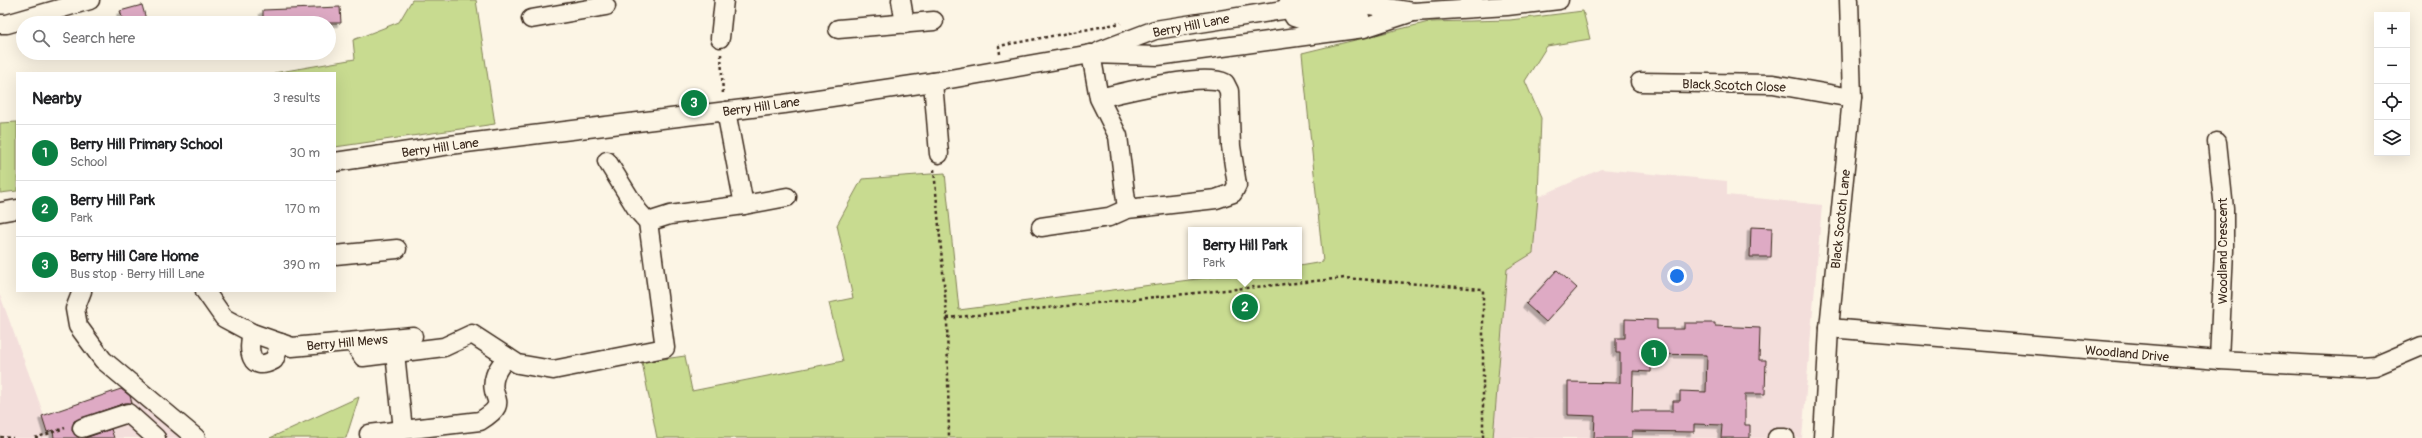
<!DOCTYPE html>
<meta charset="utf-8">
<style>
:root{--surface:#fff;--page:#f2f2f2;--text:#202124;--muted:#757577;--line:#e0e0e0;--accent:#0b8043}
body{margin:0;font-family:Pangolin,sans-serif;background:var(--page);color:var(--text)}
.controls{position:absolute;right:12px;top:12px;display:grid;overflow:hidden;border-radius:0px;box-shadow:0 4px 16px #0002}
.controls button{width:36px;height:36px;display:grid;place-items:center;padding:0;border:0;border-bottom:1px solid var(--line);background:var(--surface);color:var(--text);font:20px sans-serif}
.you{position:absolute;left:1677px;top:276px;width:14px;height:14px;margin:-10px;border:3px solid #fff;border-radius:50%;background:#1a73e8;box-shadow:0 0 0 6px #1a73e833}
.badge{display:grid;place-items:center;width:26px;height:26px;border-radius:50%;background:var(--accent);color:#fff;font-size:13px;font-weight:700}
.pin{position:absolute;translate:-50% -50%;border:2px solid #fff;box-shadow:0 1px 4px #0006}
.popup{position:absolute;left:1188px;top:227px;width:114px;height:52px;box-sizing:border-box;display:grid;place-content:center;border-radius:0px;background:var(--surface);filter:drop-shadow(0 1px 3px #0005);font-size:13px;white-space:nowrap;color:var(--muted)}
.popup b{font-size:15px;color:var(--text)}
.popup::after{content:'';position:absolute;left:50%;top:100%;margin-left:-8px;border:8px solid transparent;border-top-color:var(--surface)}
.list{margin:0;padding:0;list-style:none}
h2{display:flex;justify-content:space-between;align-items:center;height:52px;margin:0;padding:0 16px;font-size:17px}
h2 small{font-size:13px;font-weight:400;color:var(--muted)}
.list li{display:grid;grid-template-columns:26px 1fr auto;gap:12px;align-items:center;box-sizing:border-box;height:56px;padding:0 16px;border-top:1px solid var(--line)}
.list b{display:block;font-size:15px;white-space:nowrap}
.list p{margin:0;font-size:13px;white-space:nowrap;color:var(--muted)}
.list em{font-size:13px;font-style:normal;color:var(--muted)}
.icon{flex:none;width:22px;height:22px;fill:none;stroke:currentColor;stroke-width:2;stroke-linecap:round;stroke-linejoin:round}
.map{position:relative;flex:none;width:2422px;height:438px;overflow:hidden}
.search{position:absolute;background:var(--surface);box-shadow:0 4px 16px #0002;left:16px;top:16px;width:320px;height:44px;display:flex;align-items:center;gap:10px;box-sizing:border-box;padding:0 14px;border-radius:22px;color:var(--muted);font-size:15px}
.panel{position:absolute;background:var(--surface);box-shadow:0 4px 16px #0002;left:16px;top:72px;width:320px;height:220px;border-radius:0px}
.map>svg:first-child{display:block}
.built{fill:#f3dedb}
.green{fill:#c8db90;stroke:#828257}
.building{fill:#deaac4;stroke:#3b2a1e;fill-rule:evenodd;filter:url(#shadow)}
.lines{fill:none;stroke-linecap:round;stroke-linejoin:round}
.minor-casing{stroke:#3b2a1e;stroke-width:21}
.path{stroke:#3b2a1e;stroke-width:2.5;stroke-dasharray:3 3;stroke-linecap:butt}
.minor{stroke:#fcf5e5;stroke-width:18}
.labels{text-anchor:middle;stroke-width:3.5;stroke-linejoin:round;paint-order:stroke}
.street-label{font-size:13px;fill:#3b2a1e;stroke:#fcf5e5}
</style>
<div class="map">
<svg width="2422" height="438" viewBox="0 0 2422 438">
<defs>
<filter id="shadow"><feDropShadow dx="-3.5" dy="3.5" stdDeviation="0" flood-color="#0004"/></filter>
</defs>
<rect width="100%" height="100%" fill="#fcf5e5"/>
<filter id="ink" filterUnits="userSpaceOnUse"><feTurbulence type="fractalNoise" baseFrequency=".025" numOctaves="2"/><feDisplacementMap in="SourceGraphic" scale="8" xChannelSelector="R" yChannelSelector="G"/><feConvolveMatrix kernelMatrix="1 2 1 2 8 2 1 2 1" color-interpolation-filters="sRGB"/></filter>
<g filter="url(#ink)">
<g class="built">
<polygon points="1601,169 1727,181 1727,195 1822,205 1802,438 1493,438 1507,268 1533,253 1538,197"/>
<polygon points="0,295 44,415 131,385 190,438 0,438"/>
</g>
<g class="green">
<polygon points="412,0 476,0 495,124 335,147 335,73 274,73 355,59 353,40 399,22"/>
<polygon points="1583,11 1590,39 1547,46 1525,81 1541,118 1538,197 1533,253 1507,269 1493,438 657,438 642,362 685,356 692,391 843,361 829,303 853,298 837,225 862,179 945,173 959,310 1220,276 1299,276 1299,266 1323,262 1302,53 1429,22 1510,20"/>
<polygon points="17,122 17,191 0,193 0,123"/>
<polygon points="359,397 346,438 270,438"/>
</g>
<g class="building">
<polygon points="142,5 147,23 124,23 120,11"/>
<polygon points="340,7 341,23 263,23 263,10"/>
<polygon points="1751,227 1772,228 1771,257 1750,257"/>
<polygon points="1557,270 1577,288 1546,322 1526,304"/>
<path d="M1625,319L1657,320V329H1684V323H1715V326L1760,328L1759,360H1766L1765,394H1745V425H1750V438H1721L1722,425L1694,424V432L1632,431V438H1594L1595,416L1568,415V382L1620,383V353H1616V338H1625ZM1652,354L1707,355L1706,392L1680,391V401H1673V411H1632L1633,371L1651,372Z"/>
<polygon points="121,389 130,396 132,403 125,403 74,421 72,431 79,438 54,438 53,430 47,432 42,416"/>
<polygon points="111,429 114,438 85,438"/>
</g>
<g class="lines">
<defs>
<g id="minor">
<polyline points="901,0 905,24"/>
<path d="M1288,4L1294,17C1315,25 1338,19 1360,17"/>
<polyline points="531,19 606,6"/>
<polyline points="0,24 7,24 90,0"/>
<polyline points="838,29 934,21"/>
<polyline points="720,38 724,0"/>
<polyline points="1100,51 1155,30 1289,9 1351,2 1413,12 1507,6 1559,0"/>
<path d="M1091,54L1099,98L1118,136L1127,209L1216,199L1233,193L1237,185L1231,146L1229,91L1225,83C1204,72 1124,92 1099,98"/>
<polyline points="933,82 939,154"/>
<polyline points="1640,82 1773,84 1852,98"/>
<polyline points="2217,142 2224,209 2224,250 2219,360"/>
<polyline points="335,162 450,145 784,104 933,82 1091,54 1157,56 1334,32 1364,28 1413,12"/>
<polyline points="744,205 787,197"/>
<polyline points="0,212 17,209"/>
<polyline points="648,222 670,215 744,205 726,111"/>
<polyline points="1041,227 1109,217 1127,209"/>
<polyline points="335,255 397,249"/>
<polyline points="82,291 75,309 78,326 103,360 196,438"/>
<polyline points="205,291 224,318 252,333 292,347 413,336"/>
<polyline points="1829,328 2219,360 2361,367 2375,366 2422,346"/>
<path d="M252,333C248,349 249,374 274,360L281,343"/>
<polyline points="353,342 363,357 444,347 472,334 518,364 553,370 665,348 648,222 638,211 607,161"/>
<polyline points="395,353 403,430"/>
<polyline points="82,428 128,413 156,438"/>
<path d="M369,434L480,421C513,401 487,400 495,376C497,369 503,362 507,357"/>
<polyline points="1777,438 1785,438"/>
<polyline points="1823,438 1829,328 1852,98 1849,0"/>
</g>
</defs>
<use href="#minor" class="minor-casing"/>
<g class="path">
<polyline points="721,54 723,95"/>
<polyline points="1000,54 999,46 1121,23"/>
<polyline points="934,169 947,318 949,438"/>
<polyline points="947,318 1345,278 1483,289 1483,438"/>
<polyline points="0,437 13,438"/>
<polyline points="35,438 65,428"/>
</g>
<use href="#minor" class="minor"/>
</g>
</g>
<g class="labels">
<g class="street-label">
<text transform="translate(1191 25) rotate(-11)" y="5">Berry Hill Lane</text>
<text transform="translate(1734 85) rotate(2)" y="5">Black Scotch Close</text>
<text transform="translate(761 106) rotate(-8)" y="5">Berry Hill Lane</text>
<text transform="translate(440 147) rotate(-8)" y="5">Berry Hill Lane</text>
<text transform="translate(1840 219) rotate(-84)" y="5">Black Scotch Lane</text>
<text transform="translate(2222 251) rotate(-90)" y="5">Woodland Crescent</text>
<text transform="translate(347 342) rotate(-5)" y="5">Berry Hill Mews</text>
<text transform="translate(2127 353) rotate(5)" y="5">Woodland Drive</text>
</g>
</g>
</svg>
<div class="controls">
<button>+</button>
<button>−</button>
<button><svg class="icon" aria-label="locate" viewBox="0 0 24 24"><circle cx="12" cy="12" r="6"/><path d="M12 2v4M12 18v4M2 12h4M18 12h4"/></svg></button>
<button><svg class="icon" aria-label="layers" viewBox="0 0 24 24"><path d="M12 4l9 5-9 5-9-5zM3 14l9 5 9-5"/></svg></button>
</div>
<div class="you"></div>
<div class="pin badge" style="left:1654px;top:353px">1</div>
<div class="pin badge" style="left:1245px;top:307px">2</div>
<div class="popup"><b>Berry Hill Park</b>Park</div>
<div class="pin badge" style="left:694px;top:103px">3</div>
<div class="search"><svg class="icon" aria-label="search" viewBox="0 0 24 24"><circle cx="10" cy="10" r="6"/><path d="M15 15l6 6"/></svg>Search here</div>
<section class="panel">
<h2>Nearby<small>3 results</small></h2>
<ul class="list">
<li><span class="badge">1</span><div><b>Berry Hill Primary School</b><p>School</p></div><em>30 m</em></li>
<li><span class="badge">2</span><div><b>Berry Hill Park</b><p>Park</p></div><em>170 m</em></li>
<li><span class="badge">3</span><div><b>Berry Hill Care Home</b><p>Bus stop · Berry Hill Lane</p></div><em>390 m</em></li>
</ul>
</section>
</div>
